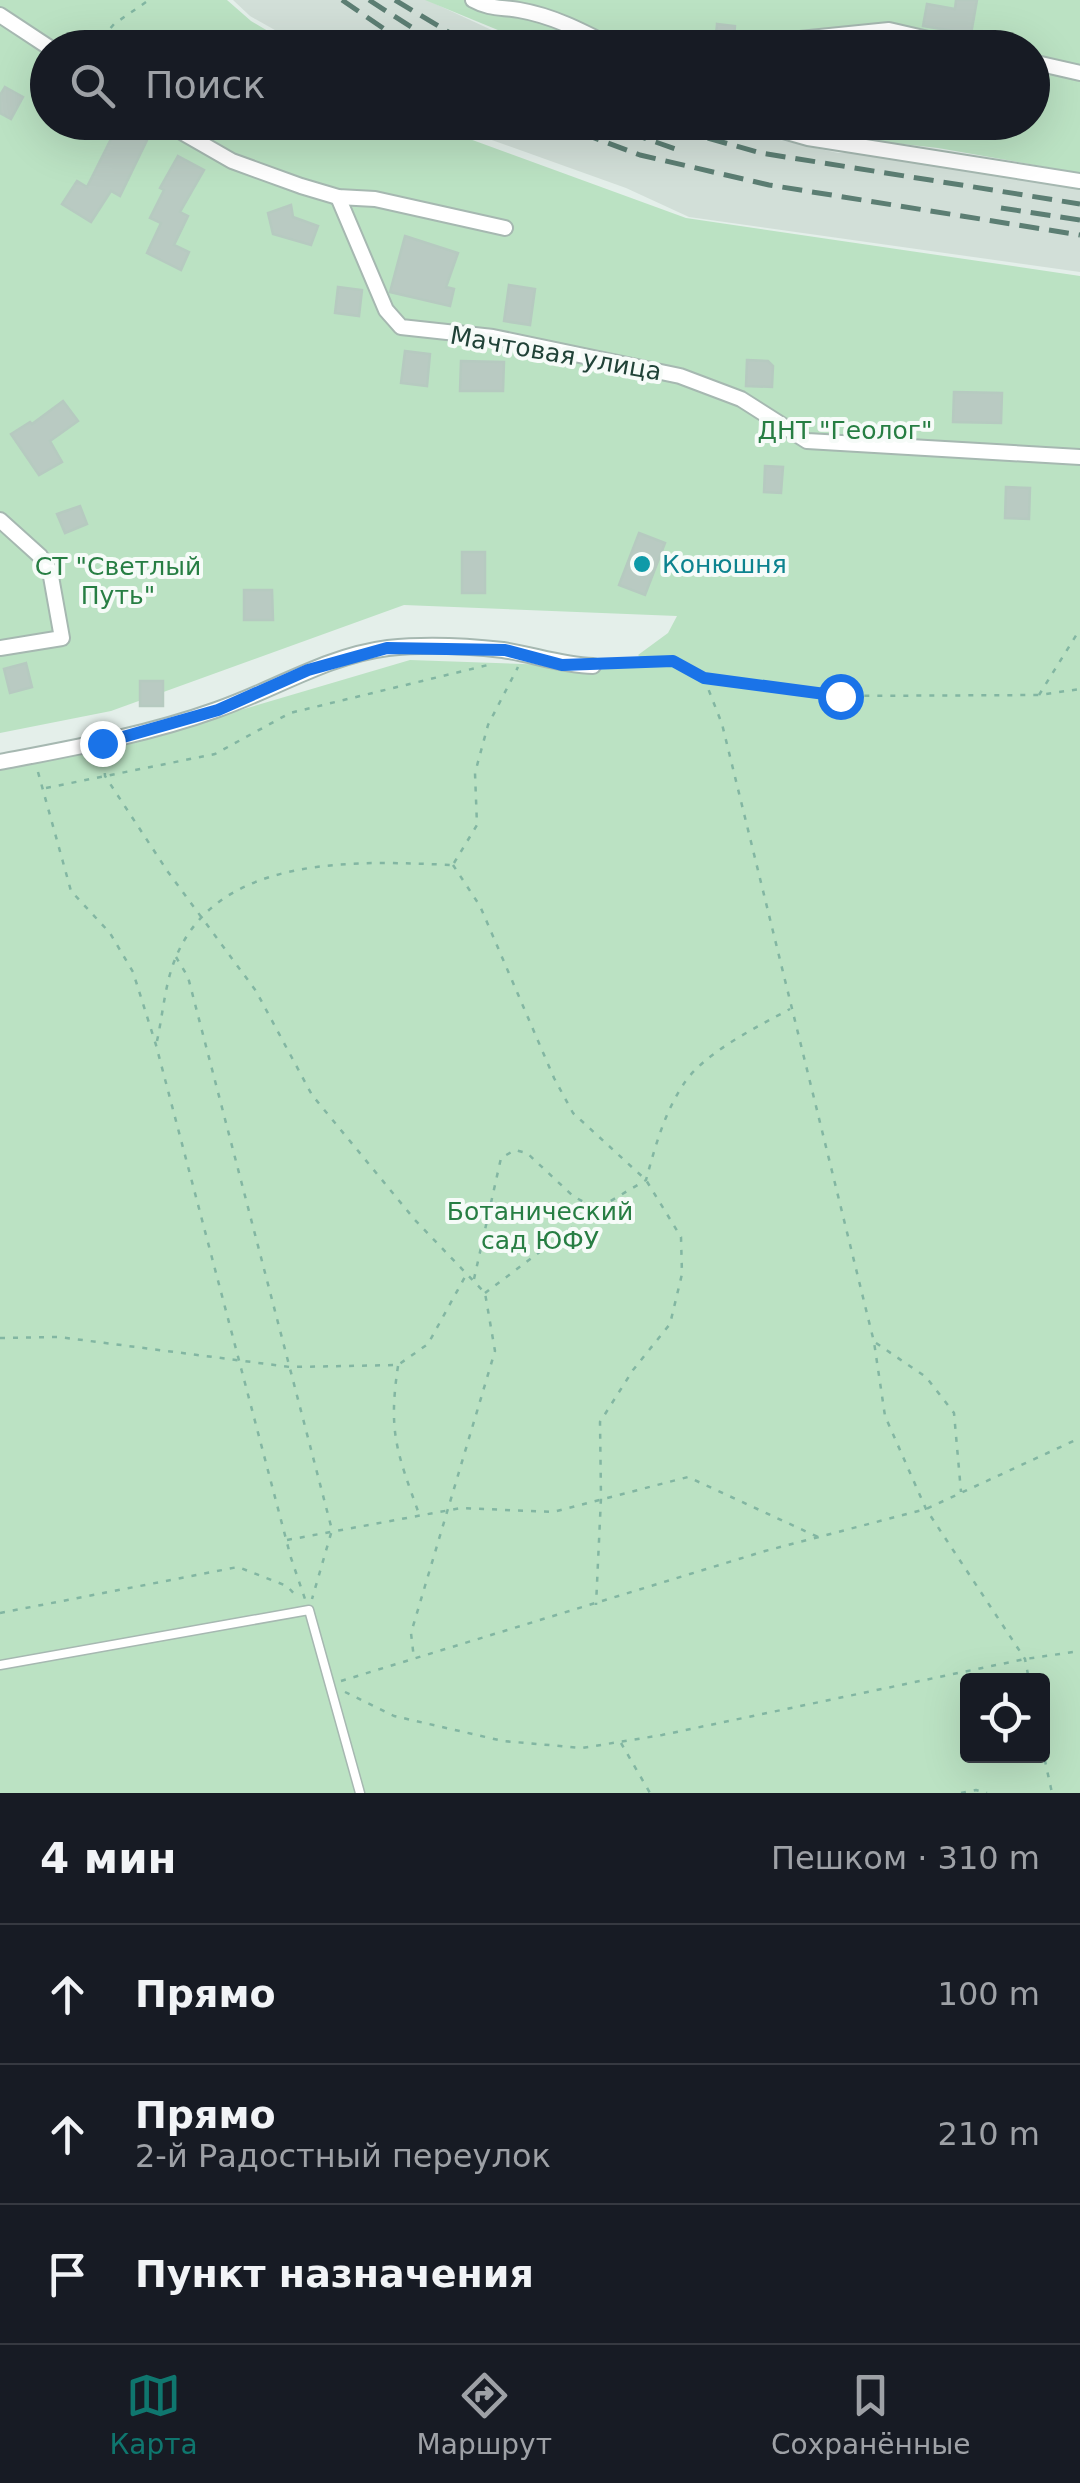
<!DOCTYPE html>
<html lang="ru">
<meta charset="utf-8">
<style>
:root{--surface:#171b24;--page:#20242c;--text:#f1f3f6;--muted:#9ea1a6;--line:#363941;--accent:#0f766e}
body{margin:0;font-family:"DejaVu Sans",sans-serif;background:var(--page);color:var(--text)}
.controls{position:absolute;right:30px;bottom:30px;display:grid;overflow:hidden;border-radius:10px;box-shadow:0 10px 40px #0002}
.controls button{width:90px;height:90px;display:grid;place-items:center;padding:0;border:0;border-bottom:2px solid var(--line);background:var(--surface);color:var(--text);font:50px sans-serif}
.stop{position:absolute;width:30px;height:30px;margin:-22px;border:8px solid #1a73e8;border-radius:50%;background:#fff}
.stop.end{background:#1a73e8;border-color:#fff;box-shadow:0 2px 10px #0008}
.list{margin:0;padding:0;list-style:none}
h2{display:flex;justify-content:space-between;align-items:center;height:130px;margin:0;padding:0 40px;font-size:42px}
h2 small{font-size:32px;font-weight:400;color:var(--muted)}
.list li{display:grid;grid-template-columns:65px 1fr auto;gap:30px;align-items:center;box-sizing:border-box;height:140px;padding:0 40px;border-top:2px solid var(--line)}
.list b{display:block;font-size:38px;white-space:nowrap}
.list p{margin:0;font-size:32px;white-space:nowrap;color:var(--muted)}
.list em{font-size:32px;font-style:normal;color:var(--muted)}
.icon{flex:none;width:55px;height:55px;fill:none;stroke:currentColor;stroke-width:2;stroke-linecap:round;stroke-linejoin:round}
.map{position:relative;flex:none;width:1080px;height:1793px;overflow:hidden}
.search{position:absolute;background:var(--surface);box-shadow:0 10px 40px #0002;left:30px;right:30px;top:30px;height:110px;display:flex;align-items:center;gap:25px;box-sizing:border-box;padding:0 35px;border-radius:55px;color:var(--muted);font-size:38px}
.sheet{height:550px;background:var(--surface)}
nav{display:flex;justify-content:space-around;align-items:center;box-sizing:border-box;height:140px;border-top:2px solid var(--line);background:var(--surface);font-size:28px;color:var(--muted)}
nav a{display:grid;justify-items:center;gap:5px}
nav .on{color:var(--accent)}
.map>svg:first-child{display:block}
.built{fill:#d2dfd8}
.green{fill:#bbe2c3;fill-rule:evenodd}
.building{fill:#b9cac2;stroke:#b6cac0;stroke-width:2.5}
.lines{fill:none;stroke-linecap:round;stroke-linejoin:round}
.service-casing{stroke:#a6b8b1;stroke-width:11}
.minor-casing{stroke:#a6b8b1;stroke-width:18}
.path{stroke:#82b6a2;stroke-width:2.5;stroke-dasharray:5 8;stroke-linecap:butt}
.service{stroke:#fff;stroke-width:8}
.minor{stroke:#fff;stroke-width:14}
.rail{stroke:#5c7e73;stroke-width:5;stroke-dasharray:20 10;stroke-linecap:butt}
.route{stroke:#1a73e8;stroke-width:12}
.culture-dot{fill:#0f9aa8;stroke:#f6fbf8;stroke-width:4}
.labels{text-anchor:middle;stroke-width:8;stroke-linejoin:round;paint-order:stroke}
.street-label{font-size:25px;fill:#214338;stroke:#f6fbf8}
.park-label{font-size:25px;fill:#277e43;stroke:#f6fbf8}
.culture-label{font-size:25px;fill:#0d838f;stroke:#f6fbf8;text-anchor:start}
</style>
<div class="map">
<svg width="1080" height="1793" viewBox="0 0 1080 1793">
<rect width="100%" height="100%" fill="#e4efea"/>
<g class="built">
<polygon points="233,0 427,0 528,47 305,47 250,16"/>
<polygon points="444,123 703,123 838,153 935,152 1080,179 1080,272 689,217 626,188"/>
</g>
<g class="green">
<path d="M0,0H227L251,21L295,47L48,48V122L426,123L686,218L1080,276V1793H0V769L119,746L410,660L639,668L642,659L638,655L668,633L677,616L404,605L111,711L0,733ZM968,1680H1042V1756H968Z"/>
<polygon points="425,0 1080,0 1080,173 938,148 712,123 1032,122 1032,48 539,47"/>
</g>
<g class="building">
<polygon points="956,0 977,0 971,34 923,26 927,4 955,9"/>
<polygon points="717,24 735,26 733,48 715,48"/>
<polygon points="5,87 23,97 11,119 0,113 0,95"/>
<polygon points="119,123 148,138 120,196 111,191 91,222 62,204 77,181 87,187"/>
<polygon points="178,156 204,170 180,212 188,216 174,245 189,252 181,270 147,253 161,223 150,218 164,190 160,188"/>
<polygon points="291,205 293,217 318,226 311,245 273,234 268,213"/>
<polygon points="405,236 458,253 446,287 454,289 450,306 390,292"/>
<polygon points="509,285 535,289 530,325 504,321"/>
<polygon points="338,287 362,290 359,316 335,313"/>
<polygon points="405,351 430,354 427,386 401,383"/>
<polygon points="747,360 768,361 773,366 772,387 746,386"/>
<polygon points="461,361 504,362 503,391 460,391"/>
<polygon points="954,392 1002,393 1001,423 953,422"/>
<polygon points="63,401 78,421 50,441 62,462 39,475 11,434 30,422 32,424"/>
<polygon points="765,466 783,467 781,493 764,492"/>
<polygon points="1006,487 1030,488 1029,519 1005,518"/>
<polygon points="80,506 87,524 65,533 57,514"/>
<polygon points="639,533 665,543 645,595 619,585"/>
<rect x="462" y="552" width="23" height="41"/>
<polygon points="244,590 272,590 273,620 244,620"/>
<polygon points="26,663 32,687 10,693 4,669"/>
<rect x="140" y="681" width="23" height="25"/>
</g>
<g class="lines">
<defs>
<polyline id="service" points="0,1665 309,1610 360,1793"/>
<g id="minor">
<path d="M473,0C489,9 502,7 519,10C554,16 584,32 615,48"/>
<polyline points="0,15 50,48"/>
<polyline points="745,48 751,44 889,30 967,48"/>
<polyline points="1032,62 1080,73"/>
<polyline points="164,122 232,161 301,186 338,197 375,199 505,228"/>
<polyline points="751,122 808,138 1080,181"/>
<polyline points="338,197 386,310 401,327 493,337 680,376 741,399 807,441 1080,457"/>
<polyline points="0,520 40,556 50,571 62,638 0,648"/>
<path d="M0,762C73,748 146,735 216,710C274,690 326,656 388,648C425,644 467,646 503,650C535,655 561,665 593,666"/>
</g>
</defs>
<use href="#service" class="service-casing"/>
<use href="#minor" class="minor-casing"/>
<g class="path">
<polyline points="94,48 114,24 149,0"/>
<polyline points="610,665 673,661 704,678 839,696 1039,695 1080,689"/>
<polyline points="704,678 722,724 874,1342 885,1416 926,1509 1025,1659 1029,1680"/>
<polyline points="1039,695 1080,629"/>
<polyline points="104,760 105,776 168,872 256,991 312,1095 415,1220 485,1293 495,1351 411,1633 414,1659"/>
<polyline points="38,772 71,891 110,933 133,972 156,1045 291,1558 305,1599"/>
<polyline points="46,788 215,754 290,713 488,665"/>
<polyline points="454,863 477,825 475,773 488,725 518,667"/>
<polyline points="453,865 480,906 554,1078 573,1113 646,1180 681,1237 682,1274 670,1324 633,1370 600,1422 601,1498 596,1605"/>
<polyline points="176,957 188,977 332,1530 312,1599"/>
<path d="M157,1041C163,1014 165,982 176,957C219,853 359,861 452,865"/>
<polyline points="474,1279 501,1158 515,1150 527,1153 573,1196 596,1209"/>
<path d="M485,1293L597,1209L646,1180C655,1147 664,1114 683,1085C703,1053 757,1027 790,1009"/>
<polyline points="0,1338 59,1337 290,1367 398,1365 428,1344 466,1275"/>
<polyline points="876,1343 926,1377 954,1413 961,1492"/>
<path d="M398,1366C388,1433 397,1452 419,1514"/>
<polyline points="287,1540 461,1508 553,1512 688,1477 818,1537"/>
<polyline points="0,1613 238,1567 287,1586 298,1598"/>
<polyline points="341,1681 765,1551 926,1509 1080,1438"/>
<polyline points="345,1692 394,1716 503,1741 582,1748 662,1735 1025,1659 1080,1651"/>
<polyline points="621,1743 650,1793"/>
<polyline points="1042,1747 1052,1793"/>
<polyline points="961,1793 976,1790 987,1793"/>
</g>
<use href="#service" class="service"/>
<use href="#minor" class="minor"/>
<g class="rail">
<polyline points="342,0 412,48"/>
<polyline points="369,0 444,48"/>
<polyline points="395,0 475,48"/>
<polyline points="552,122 640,155 769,185 1080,235"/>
<polyline points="599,122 681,151"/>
<polyline points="650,122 761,153 1080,204"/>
<polyline points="1001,208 1080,220"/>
</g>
</g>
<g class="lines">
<polyline class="route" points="102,743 218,710 308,670 387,648 505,650 562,665 673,661 704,678 840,696"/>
</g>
<circle class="culture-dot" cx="642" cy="564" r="10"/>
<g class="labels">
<g class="street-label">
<text transform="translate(556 353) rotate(10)" y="9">Мачтовая улица</text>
</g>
<g class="park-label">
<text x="845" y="439">ДНТ "Геолог"</text>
<text x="118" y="575">СТ "Светлый<tspan x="118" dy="29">Путь"</tspan></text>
<text x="540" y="1220">Ботанический<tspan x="540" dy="29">сад ЮФУ</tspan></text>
</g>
<g class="culture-label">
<text x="662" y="573">Конюшня</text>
</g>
</g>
</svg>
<div class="controls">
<button><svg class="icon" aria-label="locate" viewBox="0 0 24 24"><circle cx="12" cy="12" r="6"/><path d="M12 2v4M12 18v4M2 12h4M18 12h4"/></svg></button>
</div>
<div class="stop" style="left:840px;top:696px"></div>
<div class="stop end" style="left:102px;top:743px"></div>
<div class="search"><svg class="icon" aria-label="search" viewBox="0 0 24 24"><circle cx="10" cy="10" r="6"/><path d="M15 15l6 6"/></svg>Поиск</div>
</div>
<section class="sheet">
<h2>4 мин<small>Пешком · 310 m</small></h2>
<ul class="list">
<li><svg class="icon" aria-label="ahead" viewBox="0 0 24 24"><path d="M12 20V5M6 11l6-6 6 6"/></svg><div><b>Прямо</b></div><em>100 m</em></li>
<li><svg class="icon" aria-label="ahead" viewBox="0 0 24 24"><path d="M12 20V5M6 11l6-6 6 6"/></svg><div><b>Прямо</b><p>2-й Радостный переулок</p></div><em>210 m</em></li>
<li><svg class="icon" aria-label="arrive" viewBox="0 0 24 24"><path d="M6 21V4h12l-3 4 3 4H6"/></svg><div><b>Пункт назначения</b></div></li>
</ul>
</section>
<nav>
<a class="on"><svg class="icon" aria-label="map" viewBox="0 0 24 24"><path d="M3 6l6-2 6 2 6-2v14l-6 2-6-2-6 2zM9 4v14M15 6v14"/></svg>Карта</a>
<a><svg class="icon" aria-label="directions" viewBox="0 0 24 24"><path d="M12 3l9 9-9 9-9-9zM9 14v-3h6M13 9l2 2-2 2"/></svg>Маршрут</a>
<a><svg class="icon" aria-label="saved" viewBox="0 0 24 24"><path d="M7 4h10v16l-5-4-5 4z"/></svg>Сохранённые</a>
</nav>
